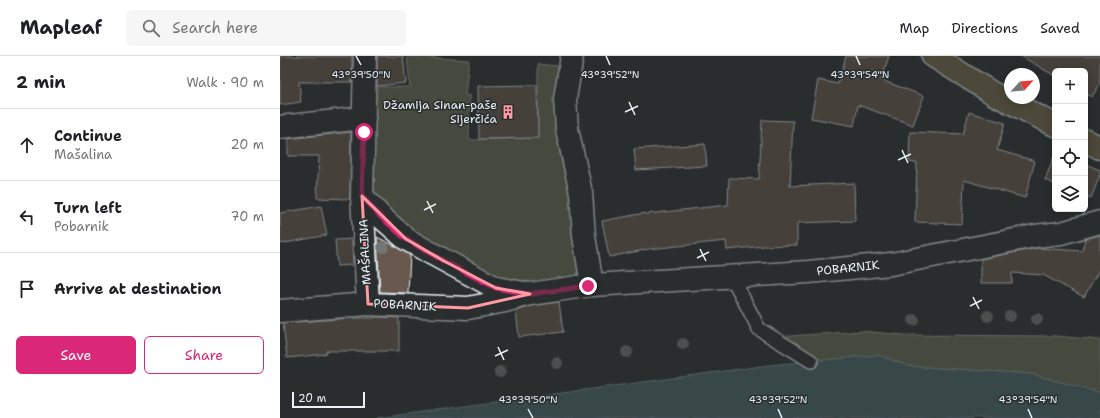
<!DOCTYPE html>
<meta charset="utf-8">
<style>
:root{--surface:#fff;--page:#f6f6f6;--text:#202124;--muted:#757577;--line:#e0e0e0;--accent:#db2777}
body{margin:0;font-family:"Shantell Sans",sans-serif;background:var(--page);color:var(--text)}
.controls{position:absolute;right:12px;top:12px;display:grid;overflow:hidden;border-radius:6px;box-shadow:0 2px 10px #0003}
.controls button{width:36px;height:36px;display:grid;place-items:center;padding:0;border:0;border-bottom:1px solid var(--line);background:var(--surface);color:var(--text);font:20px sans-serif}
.compass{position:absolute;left:724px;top:12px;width:36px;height:36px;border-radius:50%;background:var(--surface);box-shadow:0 2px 10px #0003;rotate:64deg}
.scale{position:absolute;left:12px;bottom:10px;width:73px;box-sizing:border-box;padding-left:4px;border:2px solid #e8f1f8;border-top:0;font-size:11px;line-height:14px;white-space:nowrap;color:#e8f1f8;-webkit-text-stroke:3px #2a2d2e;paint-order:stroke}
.stop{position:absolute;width:12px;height:12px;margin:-9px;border:3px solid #db2777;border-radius:50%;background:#fff}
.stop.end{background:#db2777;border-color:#fff;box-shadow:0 1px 4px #0008}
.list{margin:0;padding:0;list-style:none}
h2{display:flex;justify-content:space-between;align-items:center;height:52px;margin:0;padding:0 16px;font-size:17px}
h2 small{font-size:13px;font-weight:400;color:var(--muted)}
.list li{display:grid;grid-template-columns:26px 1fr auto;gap:12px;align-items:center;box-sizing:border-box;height:72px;padding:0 16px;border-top:1px solid var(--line)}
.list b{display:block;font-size:15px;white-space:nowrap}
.list p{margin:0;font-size:13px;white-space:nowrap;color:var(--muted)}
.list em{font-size:13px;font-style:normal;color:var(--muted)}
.actions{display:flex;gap:8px;padding:12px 16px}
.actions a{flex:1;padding:9px 0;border:1px solid var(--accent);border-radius:6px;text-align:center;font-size:14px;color:var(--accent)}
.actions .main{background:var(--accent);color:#fff}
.icon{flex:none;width:22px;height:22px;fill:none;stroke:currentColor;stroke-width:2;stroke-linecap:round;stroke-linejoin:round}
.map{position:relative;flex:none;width:820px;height:362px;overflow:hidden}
header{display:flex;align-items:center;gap:24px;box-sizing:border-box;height:56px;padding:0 20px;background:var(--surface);border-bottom:1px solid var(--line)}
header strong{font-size:19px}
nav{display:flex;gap:22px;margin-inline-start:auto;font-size:14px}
.search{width:280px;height:36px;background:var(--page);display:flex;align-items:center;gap:10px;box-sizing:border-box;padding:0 14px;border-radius:6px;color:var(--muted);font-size:15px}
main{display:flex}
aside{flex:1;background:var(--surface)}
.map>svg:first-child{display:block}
.green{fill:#686e53;stroke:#a8b0a6}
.water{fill:#4a686c;stroke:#899fa4}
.building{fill:#67594e;stroke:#e8f1f8}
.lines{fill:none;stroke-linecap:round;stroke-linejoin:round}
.service-casing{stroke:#e8f1f8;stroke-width:16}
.minor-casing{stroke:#e8f1f8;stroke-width:25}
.primary-casing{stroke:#e8f1f8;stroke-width:25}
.service{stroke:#2a2d2e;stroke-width:13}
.minor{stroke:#2a2d2e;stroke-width:22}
.primary{stroke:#746b4b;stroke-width:22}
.tree{fill:#737874}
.route{stroke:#db2777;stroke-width:5}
.marked{fill:none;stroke:#ff9aa2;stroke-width:3;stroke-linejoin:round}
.ticks{fill:none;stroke:#e8f1f8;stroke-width:1.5}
.labels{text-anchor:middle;stroke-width:3;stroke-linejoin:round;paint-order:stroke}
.poi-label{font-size:12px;fill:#e8f1f8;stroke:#2a2d2e;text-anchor:end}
.street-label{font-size:12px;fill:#e8f1f8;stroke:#2a2d2e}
.ticks-label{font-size:10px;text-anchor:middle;fill:#e8f1f8;stroke:#2a2d2e;stroke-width:3;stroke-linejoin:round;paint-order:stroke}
</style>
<header>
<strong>Mapleaf</strong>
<div class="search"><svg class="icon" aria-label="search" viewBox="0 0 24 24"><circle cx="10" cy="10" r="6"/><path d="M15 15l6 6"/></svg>Search here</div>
<nav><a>Map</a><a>Directions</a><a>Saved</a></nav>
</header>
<main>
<aside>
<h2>2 min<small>Walk · 90 m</small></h2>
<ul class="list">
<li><svg class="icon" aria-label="ahead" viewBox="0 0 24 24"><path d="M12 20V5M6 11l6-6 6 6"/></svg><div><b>Continue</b><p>Mašalina</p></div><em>20 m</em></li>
<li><svg class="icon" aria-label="left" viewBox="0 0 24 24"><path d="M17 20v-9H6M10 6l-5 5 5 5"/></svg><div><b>Turn left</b><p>Pobarnik</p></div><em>70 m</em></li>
<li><svg class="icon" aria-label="arrive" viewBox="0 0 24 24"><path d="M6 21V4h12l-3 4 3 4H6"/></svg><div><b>Arrive at destination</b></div></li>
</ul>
<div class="actions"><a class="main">Save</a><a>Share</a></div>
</aside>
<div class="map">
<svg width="820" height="362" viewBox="0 0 820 362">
<rect width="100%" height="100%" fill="#2a2d2e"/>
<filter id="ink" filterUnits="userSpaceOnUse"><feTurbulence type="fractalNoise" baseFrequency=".025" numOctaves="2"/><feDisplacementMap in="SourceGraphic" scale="8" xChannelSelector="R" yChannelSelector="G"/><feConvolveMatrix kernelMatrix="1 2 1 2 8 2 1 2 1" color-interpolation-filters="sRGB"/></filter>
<g filter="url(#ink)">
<g class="green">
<polygon points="127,0 189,4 185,39 190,40 189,84 258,82 258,8 286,11 308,230 216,232 82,140 84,31 130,31"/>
<polygon points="582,275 623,279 775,280 820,284 820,337 751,318 627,310 598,299 545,304 522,298 496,281"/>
</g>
<polygon class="water" points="598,299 628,310 751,318 820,337 820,362 97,362 489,309"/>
<g class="building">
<polygon points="0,0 72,0 72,26 19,26 21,46 0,49"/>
<polygon points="97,0 123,0 126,27 97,30"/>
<polygon points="566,0 609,0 601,24 644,40 633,69 578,49 574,70 531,62 538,24 558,28"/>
<polygon points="741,0 820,0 820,27 812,41 805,37 805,15 775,15 775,20"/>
<polygon points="257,29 258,82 199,83 198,30"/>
<polygon points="689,56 725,67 717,94 755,105 745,142 684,124 682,168 635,166 637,107 629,106 630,76 683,78"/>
<polygon points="482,64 513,65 510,130 574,127 575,165 517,167 517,189 484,190 447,194 446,185 369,193 329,201 322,165 365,157 366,158 448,149 449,122 479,123"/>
<polygon points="71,76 70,143 37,142 39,100 8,100 8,83"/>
<polygon points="425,88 427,110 356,114 354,93"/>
<polygon points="775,98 775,128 765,124"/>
<polygon points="805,108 820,114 820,119 811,142 805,140"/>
<polygon points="41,150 47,179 0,188 0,157"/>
<polygon points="820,179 820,212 804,241 763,219 732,217 732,227 701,227 701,203 758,192 802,195 805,183"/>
<polygon points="97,181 115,190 130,199 128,237 100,236"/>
<polygon points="72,183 73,209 57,210 55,184"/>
<polygon points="279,246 283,276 239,281 236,255 253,250"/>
<polygon points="94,261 119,262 119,295 46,295 46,298 7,302 3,267 74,262 94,262"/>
</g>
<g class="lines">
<defs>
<polyline id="service" points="452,221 479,273 531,305"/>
<g id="minor">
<polyline points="85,0 82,140 88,248"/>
<polyline points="292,0 285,43 287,73 301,137 304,180 312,229"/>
<polyline points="0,71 84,62"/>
<polyline points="82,140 101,161 126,183 147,195 216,232 244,237"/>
<polyline points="0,255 88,248 188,252 225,245 250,238 312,229 528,216 611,208 755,180 781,177 820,166"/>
</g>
<g id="primary">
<polyline points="653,0 714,38 775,69"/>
<polyline points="805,84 820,92"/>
</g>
</defs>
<use href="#service" class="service-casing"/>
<use href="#minor" class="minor-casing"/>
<use href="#primary" class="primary-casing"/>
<use href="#service" class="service"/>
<use href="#minor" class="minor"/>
<use href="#primary" class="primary"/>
</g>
<g class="tree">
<circle cx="103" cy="191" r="6"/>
<circle cx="708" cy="260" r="6"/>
<circle cx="730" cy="260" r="6"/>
<circle cx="757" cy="263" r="6"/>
<circle cx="634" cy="264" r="6"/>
<circle cx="403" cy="288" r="6"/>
<circle cx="347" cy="296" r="6"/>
<circle cx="277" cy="307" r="6"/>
<circle cx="220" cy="316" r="6"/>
</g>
</g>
<g class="lines" filter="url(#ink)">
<polyline class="route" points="84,76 82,140 101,161 126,183 164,205 216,232 250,238 308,230"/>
</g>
<path d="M0 0H820V362H0ZM82,140L126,183L164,205L216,232L250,238L188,252L88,248Z" fill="#2a2d2e" fill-opacity=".55" fill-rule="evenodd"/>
<path class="marked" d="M82,140L126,183L164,205L216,232L250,238L188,252L88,248Z"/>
<path class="ticks" d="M76,0L81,9M326,0L330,9M576,0L580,9M349,46L355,59M345,56L358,50M622,94L628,107M618,104L631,98M147,145L153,157M144,154L156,148M420,193L426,205M417,202L429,196M693,241L699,253M690,250L702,244M218,291L224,304M215,300L228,294M248,353L253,362M498,353L502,362M748,353L752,362"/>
<defs>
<symbol id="building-bare" viewBox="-9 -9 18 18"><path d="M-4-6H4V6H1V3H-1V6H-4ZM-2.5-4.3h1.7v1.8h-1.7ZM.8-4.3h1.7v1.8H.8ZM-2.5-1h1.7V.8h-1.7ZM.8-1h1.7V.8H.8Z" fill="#ff9aa2" stroke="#2a2d2e" stroke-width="2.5" paint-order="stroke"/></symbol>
</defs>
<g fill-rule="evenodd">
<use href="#building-bare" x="218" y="46" width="20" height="20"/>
</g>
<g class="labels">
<g class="poi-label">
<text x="217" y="53">Džamija Sinan-paše<tspan x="217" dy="14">Sijerčića</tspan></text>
</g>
<g class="street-label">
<text transform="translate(85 196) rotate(-93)" y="4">MAŠALINA</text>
<text transform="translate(568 212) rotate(-6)" y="4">POBARNIK</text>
<text transform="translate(125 249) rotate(3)" y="4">POBARNIK</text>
</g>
</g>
<g class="ticks-label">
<text x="81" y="22">43°39'50"N</text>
<text x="330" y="22">43°39'52"N</text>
<text x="580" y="22">43°39'54"N</text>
<text x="248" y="347">43°39'50"N</text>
<text x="498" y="347">43°39'52"N</text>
<text x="748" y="347">43°39'54"N</text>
</g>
</svg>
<div class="controls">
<button>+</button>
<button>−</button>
<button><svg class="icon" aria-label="locate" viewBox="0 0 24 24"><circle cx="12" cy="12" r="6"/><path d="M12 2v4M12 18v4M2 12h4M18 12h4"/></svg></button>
<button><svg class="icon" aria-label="layers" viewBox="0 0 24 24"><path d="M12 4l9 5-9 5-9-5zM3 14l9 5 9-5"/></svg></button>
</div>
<svg class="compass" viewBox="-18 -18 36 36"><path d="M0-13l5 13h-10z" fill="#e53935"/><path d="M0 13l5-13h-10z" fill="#757577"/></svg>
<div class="scale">20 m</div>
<div class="stop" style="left:84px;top:76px"></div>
<div class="stop end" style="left:308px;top:230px"></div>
</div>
</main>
